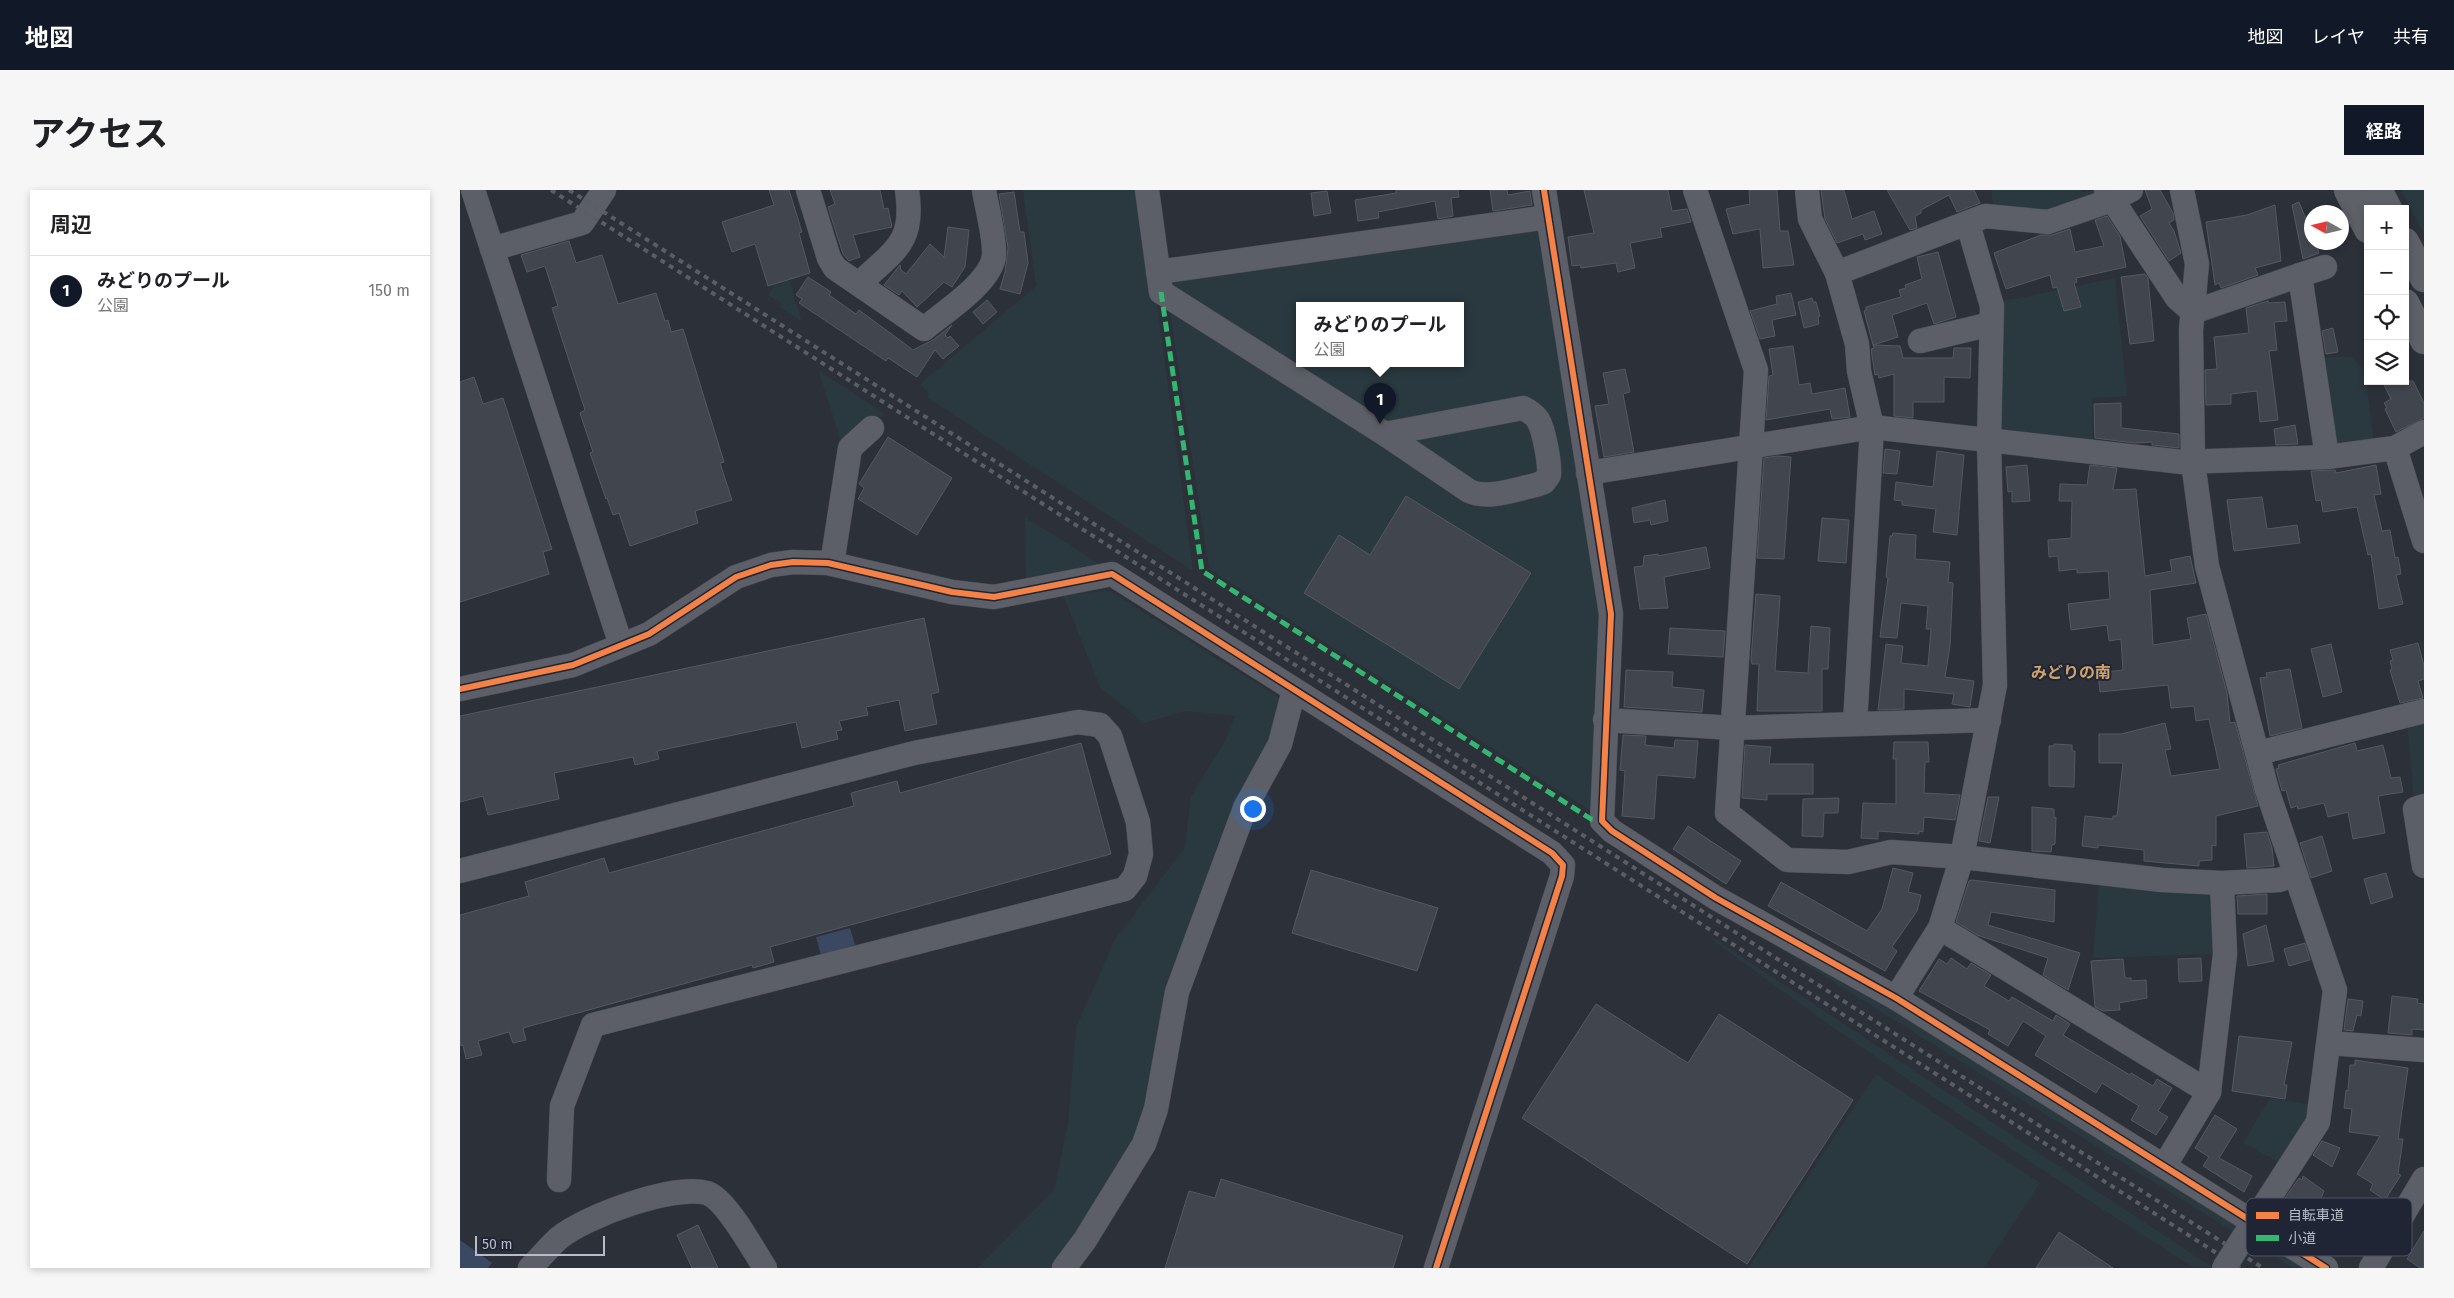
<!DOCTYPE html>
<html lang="ja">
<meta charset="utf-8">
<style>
:root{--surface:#fff;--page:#f6f6f6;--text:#202124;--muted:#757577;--line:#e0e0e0;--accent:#111827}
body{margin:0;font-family:"Fira Sans","Noto Sans JP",sans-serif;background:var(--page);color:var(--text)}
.controls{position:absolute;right:15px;top:15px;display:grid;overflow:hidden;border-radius:0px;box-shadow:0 2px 8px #0003}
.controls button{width:45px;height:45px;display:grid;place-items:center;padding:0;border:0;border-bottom:1px solid var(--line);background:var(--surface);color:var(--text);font:25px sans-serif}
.compass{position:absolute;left:1844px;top:15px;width:45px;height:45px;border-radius:50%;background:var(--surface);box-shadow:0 2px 8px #0003;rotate:278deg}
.scale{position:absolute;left:15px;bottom:12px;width:130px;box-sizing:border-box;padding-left:5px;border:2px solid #b7bcc9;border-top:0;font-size:14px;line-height:18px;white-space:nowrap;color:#b7bcc9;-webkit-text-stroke:4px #1f2534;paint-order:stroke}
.you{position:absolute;left:792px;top:618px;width:18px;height:18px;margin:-12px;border:4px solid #fff;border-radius:50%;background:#1a73e8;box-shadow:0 0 0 8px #1a73e833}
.badge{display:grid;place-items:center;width:32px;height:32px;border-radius:50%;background:var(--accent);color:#fff;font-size:16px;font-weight:700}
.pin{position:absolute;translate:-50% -41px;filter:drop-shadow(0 1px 2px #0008)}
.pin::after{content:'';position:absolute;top:26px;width:18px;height:15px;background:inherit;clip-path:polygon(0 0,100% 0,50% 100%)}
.popup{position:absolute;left:836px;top:112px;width:168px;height:65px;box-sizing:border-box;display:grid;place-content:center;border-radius:0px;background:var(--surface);filter:drop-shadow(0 1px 4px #0005);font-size:16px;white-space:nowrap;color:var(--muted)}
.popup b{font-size:19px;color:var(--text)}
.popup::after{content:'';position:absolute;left:50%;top:100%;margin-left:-10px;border:10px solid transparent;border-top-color:var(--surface)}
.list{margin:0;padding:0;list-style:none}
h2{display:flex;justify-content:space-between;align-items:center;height:65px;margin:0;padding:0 20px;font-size:21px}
h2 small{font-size:16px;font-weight:400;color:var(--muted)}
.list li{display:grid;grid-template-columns:32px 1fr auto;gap:15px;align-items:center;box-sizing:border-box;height:70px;padding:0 20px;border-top:1px solid var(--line)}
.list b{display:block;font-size:19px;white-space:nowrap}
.list p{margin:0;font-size:16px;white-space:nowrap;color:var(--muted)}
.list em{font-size:16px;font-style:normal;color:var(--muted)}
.icon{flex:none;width:28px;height:28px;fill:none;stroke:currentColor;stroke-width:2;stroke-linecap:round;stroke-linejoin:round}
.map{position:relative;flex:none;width:1964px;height:1078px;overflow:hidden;border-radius:0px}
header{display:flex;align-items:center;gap:30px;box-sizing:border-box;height:70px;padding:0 25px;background:var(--accent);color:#fff}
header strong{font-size:24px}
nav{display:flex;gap:28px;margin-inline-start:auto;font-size:18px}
.intro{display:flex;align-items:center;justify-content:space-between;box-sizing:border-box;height:120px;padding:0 30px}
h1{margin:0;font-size:35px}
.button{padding:12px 22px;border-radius:0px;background:var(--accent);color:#fff;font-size:18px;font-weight:700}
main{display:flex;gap:30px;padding:0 30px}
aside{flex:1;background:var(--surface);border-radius:0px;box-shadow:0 2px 8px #0003}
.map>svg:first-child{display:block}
.green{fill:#29393f;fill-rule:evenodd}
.water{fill:#3b4862}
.building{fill:#41454d;stroke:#545861}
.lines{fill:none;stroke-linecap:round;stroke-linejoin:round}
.minor-casing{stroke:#484b52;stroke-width:25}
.major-casing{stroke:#4a4d56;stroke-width:29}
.minor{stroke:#5c5f67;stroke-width:24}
.major{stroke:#5e6168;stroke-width:28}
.rail{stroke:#5a5d64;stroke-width:4;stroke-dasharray:5 5;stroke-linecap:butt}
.minor-bridge-casing{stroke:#484b52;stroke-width:25;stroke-linecap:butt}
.minor-bridge{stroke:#5c5f67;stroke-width:24}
.quiet{stroke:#33b770;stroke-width:5;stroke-dasharray:10 5;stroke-linecap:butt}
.cycleway-casing{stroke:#1f2534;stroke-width:9}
.cycleway{stroke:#f48246;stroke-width:6}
.labels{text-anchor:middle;stroke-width:4;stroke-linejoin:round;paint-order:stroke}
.quarter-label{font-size:16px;font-weight:bold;fill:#d0a36b;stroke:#1f2534}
.key{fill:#1f2534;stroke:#4d5261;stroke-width:1}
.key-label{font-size:14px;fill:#b7bcc9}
</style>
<header>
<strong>地図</strong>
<nav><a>地図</a><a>レイヤ</a><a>共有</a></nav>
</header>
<div class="intro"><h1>アクセス</h1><a class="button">経路</a></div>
<main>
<aside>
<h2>周辺<small></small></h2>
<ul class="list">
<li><span class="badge">1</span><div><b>みどりのプール</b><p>公園</p></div><em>150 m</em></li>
</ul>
</aside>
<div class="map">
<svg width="1964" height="1078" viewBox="0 0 1964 1078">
<rect width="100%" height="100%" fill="#2c3039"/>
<g class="green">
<polygon points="563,0 675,0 688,92 694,92 733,381 467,207 469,204 460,194 576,96"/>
<polygon points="1531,0 1620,0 1622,2 1639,0 1639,6 1593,23 1534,20"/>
<polygon points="1941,0 1964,0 1964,44"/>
<path d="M1076,36L1081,41L1143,430L1131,621L749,379L705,89ZM840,115H1000V173H840Z"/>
<polygon points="1655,88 1667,206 1632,208 1633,257 1537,242 1539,112"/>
<polygon points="329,90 342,132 320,117 321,113 308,105 314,96"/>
<polygon points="1890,166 1905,180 1914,254 1877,259 1858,168"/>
<polygon points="358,180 425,224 383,257"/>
<polygon points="565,327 638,373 643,376 566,389"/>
<polygon points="650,401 820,508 820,528 675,949 593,1078 517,1078 594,1000 608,933 616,838 654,751 725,657 731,606 766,549 775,526 725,521 684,533 640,497 603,405"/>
<polygon points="1964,529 1964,608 1954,611 1947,533"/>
<polygon points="1639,693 1750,699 1755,705 1756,764 1633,768"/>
<polygon points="1306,745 1363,774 1776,1032 1777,1038 1774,1042 1303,748"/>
<path d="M1255,749L1752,1077L1734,1078C1571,974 1410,867 1254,751Z"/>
<polygon points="1416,884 1580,993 1524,1078 1288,1078"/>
<polygon points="1810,908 1853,915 1851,927 1821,973 1783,953"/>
<polygon points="1797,1049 1850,1078 1833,1078 1793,1053"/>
</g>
<g class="water">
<polygon points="390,738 395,755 361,765 356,747"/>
<polygon points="0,1050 32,1073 28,1078 0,1078"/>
</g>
<g class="building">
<polygon points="309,0 329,0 342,42 339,43 350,83 308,96 295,54 272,62 262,32 314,15"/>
<polygon points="370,0 420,0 424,19 428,18 432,37 393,45 400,67 389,71 383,64 368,17 375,14"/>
<polygon points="936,0 998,0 999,7 991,8 993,26 978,29 975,11 918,22 919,28 898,31 895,10 936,3"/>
<polygon points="1030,0 1047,0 1048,5 1070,1 1072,15 1033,21"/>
<polygon points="1124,0 1208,0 1212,21 1227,19 1231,32 1200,38 1202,47 1170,53 1175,78 1158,82 1156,73 1121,78 1120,75 1112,76 1108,47 1134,43"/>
<polygon points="1289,0 1317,0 1320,41 1328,41 1334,75 1303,78 1300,39 1273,44 1266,19 1290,14"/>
<polygon points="1361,0 1384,0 1392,29 1414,21 1422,44 1405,50 1403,44 1377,53 1365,29"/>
<polygon points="1427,0 1514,0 1520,13 1497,22 1489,5 1461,20 1461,23 1455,26 1457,38 1450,40"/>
<polygon points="1685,0 1700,0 1713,23 1714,30 1709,33 1714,41 1721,63 1709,71 1680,26 1692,19"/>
<polygon points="867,1 871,23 854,26 851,3"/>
<polygon points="554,2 560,42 564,42 568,73 560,104 540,99 545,82 548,58 539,4"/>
<polygon points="1839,12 1852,44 1852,52 1855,52 1859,63 1843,69 1832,15"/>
<polygon points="1815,15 1821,71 1795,78 1798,85 1761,98 1759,93 1755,95 1746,32 1787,25"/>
<polygon points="1647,26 1660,46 1666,77 1616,88 1617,92 1614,93 1621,117 1604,121 1597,97 1593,98 1590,85 1546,99 1534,63 1581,45 1592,45 1610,39 1615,62 1644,56 1635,30"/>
<polygon points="488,37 509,40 505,77 492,97 484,92 457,117 442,101 439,105 424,95 440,75 441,80 446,84 470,54 484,67"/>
<polygon points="109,51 116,73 142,65 158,114 196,103 205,131 208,130 211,142 223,139 264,272 260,273 272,310 235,321 238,333 170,356 159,323 153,325 147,308 146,309 130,263 133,262 120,223 125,220 92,118 98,116 85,76 67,82 61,65"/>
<polygon points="1478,62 1496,127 1474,134 1467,113 1432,125 1438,147 1413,155 1404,121 1406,120 1406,117 1441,107 1439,100 1446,98 1445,95 1462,89 1457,67"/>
<polygon points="1685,84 1688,88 1694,151 1670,154 1661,87"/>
<polygon points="348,87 371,102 369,105 396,124 399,120 453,160 473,150 492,135 485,145 488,148 490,146 499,156 483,169 475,160 457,187 428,168 426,171 339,113 342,109 336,105"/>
<polygon points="1331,103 1336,125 1312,130 1315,146 1300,149 1290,121 1317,114 1316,106"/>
<polygon points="1352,108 1353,112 1356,112 1360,126 1358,127 1359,134 1344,138 1338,112"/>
<polygon points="527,110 537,122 523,134 513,122"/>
<polygon points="1808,111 1809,113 1825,112 1827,131 1814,132 1817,160 1809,161 1818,230 1800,232 1797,201 1771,204 1771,214 1746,215 1745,180 1757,179 1754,147 1789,143 1786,118"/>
<polygon points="1873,138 1878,162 1866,164 1862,141"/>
<polygon points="1413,155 1440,156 1443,168 1493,168 1494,158 1511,158 1510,188 1484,187 1484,212 1453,212 1453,228 1434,226 1434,184 1419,188 1418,184 1415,185 1411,159 1414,158"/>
<polygon points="1333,156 1339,195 1350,193 1352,204 1385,198 1390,227 1372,229 1370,219 1306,230 1309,186 1313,185 1309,159"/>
<polygon points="1165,179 1170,202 1163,204 1174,262 1144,267 1135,216 1149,214 1143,183"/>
<polygon points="14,187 23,214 43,208 92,359 83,362 89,384 0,412 0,192"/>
<polygon points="1922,191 1953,191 1964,213 1964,228 1936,242 1925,219 1927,218 1924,213 1931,209"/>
<polygon points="1661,213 1661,238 1719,244 1719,258 1692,255 1692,252 1675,253 1635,248 1634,214"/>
<polygon points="1835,235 1838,254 1816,255 1814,239"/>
<polygon points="428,247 492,288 457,345 398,309 404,298 399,294"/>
<polygon points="1425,259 1440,261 1437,284 1423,283"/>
<polygon points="1477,261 1504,265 1497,345 1473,342 1476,319 1442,315 1442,311 1434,310 1436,292 1473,297"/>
<polygon points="1317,266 1331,267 1324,369 1297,368 1304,268"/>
<polygon points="1567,275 1570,311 1552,312 1552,301 1548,302 1546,277"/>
<polygon points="1630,275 1657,278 1653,300 1676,299 1685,386 1712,381 1710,370 1730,366 1736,393 1690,400 1693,455 1731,449 1727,428 1746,424 1767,503 1770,533 1775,532 1798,616 1756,626 1756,656 1752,655 1752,670 1739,671 1739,676 1684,671 1684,660 1638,655 1638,658 1622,656 1625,626 1653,629 1653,626 1657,626 1663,573 1639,573 1639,544 1661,544 1705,533 1711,559 1705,560 1711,586 1760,579 1749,529 1736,531 1734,516 1711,518 1708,495 1640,502 1638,483 1663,480 1661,449 1649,451 1647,435 1611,440 1608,414 1650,409 1648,381 1617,383 1617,379 1599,381 1598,366 1589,367 1588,350 1611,348 1612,311 1599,311 1600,294 1627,295"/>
<polygon points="1916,275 1921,304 1914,305 1922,341 1930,340 1935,368 1938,367 1941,384 1936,385 1943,414 1919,419 1911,364 1908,365 1897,317 1863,322 1861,310 1856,311 1851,281 1875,280 1876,283"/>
<polygon points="946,306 1071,383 999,499 844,403 879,345 910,365"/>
<polygon points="1802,307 1807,339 1837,335 1840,353 1774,361 1767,310"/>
<polygon points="1205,310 1208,331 1191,335 1190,330 1174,333 1172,318"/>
<polygon points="1362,328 1389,330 1386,373 1358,371"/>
<polygon points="1433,343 1456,345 1455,369 1490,372 1488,392 1493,393 1490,456 1485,487 1514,491 1510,517 1492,514 1494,504 1444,499 1444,519 1418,520 1426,454 1443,456 1441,473 1468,476 1471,439 1466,439 1468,416 1441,413 1437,448 1420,447 1428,388 1426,387 1430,346 1432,346"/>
<polygon points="1246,357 1250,378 1204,387 1208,418 1180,419 1174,377 1183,376 1184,366 1198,364 1198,366"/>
<polygon points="1296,404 1320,406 1315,481 1348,483 1351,436 1370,438 1368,479 1362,479 1362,521 1297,521 1299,474 1292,474 1291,469"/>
<polygon points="464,428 479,502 471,504 477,534 445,541 439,510 406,517 408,525 379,531 382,540 376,541 378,549 342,558 336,532 197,561 199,569 175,575 173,567 94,583 99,609 28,625 23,606 0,612 0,526"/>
<polygon points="1210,438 1265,441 1263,467 1208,464"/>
<polygon points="1958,453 1964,476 1964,489 1958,491 1963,508 1940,513 1930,480 1932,479 1930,471 1933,470 1930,460"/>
<polygon points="1871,454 1882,502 1863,507 1851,459"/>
<polygon points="1830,479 1842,538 1810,546 1800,488 1807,487 1806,483"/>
<polygon points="1166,480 1213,482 1212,497 1244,500 1242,522 1164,517"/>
<polygon points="1163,545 1186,546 1185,555 1214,558 1215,550 1238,551 1235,588 1197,585 1194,629 1162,626 1165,581 1160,580"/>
<polygon points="1434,552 1468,552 1469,572 1465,572 1464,603 1500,605 1495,630 1464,627 1463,642 1459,641 1459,644 1418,641 1418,649 1401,648 1403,613 1436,614 1436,569 1433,569"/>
<polygon points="621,553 651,664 310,757 314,772 293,778 292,775 63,838 66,850 53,853 49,842 18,851 22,865 6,869 3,855 0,856 0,725 69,706 65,692 144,668 149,683 394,616 391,603 437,591 440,603"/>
<polygon points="1895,553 1897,561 1923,555 1931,588 1940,587 1943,602 1918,606 1925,643 1893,649 1888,622 1868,627 1864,613 1838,619 1837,616 1831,618 1826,600 1822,601 1816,579 1819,578 1818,575"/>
<polygon points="1594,554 1612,555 1612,561 1615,561 1614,597 1589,596 1589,556 1594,556"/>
<polygon points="1285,555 1311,557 1309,574 1353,574 1353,604 1307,604 1307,610 1282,608"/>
<polygon points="1528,607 1539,607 1530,653 1519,651"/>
<polygon points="1379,608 1378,623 1364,623 1363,647 1342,646 1343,609"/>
<polygon points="1572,617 1594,619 1594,628 1596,627 1595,654 1592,655 1591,662 1572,661"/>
<polygon points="1228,636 1281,671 1266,694 1213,659"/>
<polygon points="1807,642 1812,658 1814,676 1787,678 1784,644"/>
<polygon points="1862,646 1872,681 1851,688 1840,653"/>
<polygon points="1433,678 1453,683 1448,702 1461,705 1457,721 1432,757 1437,761 1425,781 1308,716 1321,692 1407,741 1422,719"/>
<polygon points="851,680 978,718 957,781 832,743"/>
<polygon points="1926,683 1933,707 1911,714 1904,689"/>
<polygon points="1512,690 1595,700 1594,732 1531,722 1528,735 1620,763 1608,800 1583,785 1588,768 1517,745 1496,732 1509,691"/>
<polygon points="1807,704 1807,724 1778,724 1777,706"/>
<polygon points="1806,735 1814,771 1788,776 1783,744"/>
<polygon points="1845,753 1850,770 1829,776 1824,759"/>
<polygon points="1491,768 1507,779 1511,773 1531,785 1524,796 1549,811 1552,807 1593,831 1596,825 1610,834 1603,845 1670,885 1671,883 1693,896 1697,889 1712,898 1698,921 1708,927 1696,945 1671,930 1679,916 1642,893 1636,903 1575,865 1586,846 1563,831 1548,856 1528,844 1530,840 1459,801 1479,769 1487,774"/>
<polygon points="1741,768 1742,791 1719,792 1718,769"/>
<polygon points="1663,769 1665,788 1671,788 1671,791 1686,790 1687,808 1659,813 1660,820 1643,821 1635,817 1631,771"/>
<polygon points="1932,806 1958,809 1957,813 1964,814 1964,840 1952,839 1952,845 1928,843"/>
<polygon points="1888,809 1903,811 1901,826 1897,825 1893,841 1884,840"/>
<polygon points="1136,814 1228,873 1259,824 1393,910 1287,1074 1062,928"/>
<polygon points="1779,846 1832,852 1824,895 1827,895 1825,909 1772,901"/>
<polygon points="1895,870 1948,878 1938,949 1943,949 1938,984 1941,985 1925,1010 1910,1000 1913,994 1897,984 1920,946 1889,942 1892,919 1884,918 1886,900 1888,901 1890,875 1895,875"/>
<polygon points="1755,925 1777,939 1759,968 1792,986 1784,1002 1743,976 1749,967 1735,958"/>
<polygon points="1862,951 1880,958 1872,977 1853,965"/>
<polygon points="1843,986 1864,1001 1853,1027 1842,1019 1840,1023 1823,1011 1839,988 1842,990"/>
<polygon points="761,989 943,1046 933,1078 705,1078 729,1001 755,1008"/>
<polygon points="1880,1011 1914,1035 1899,1058 1866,1035"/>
<polygon points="238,1035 258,1078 232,1078 217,1045"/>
<polygon points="1964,1041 1964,1078 1960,1078 1947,1069"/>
<polygon points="1599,1042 1653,1078 1576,1078"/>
</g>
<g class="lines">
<defs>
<g id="minor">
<polyline points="13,0 161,455"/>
<path d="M348,0L369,68L375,78L464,139C484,122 532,92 534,65C535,48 527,18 524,0"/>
<path d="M687,0L701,102L925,244L1009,301C1028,310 1056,299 1076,295L1084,292L1089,285C1090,273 1084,240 1078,230C1074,224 1069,221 1063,218L925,244"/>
<polyline points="1084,0 1151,424 1142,631 1152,641 1256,708 1436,808 1866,1078"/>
<polyline points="1235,0 1296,180 1267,623 1327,670 1388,672 1431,662 1502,667 1702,690 1762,693 1819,690 1834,685"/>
<polyline points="1347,0 1350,29 1377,83"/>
<polyline points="1646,0 1717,108 1733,122 1840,85 1867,267"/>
<polyline points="1722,0 1737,74 1731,140 1733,272 1747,376 1807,600 1875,800 1858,932 1786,1044"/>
<polyline points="32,59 122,33 144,0"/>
<polyline points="698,82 1088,27"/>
<polyline points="1840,85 1865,77"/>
<path d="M399,94C434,60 455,54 447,0"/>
<polyline points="1460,151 1531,134"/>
<polyline points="1935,258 1964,351"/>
<polyline points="1128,283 1412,237 1722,272 1867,267 1935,258 1964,242"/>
<polyline points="372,374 390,258 412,238"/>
<polyline points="0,499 113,475 189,444 276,387 311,375 333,372 368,373 492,402 534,407 652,384 1092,663 1103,675 1102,686 976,1078"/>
<polyline points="1145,530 1273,538 1529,530"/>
<polyline points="1395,534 1412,237 1399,181 1397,154 1377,83 1525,26 1588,32 1652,10 1671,0"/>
<polyline points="1798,563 1964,521"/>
<polyline points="1964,616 1955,619 1964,676"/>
<polyline points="0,681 454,563 618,532 640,535 650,546 678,632 681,664 675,686 665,699 133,835 102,916 99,990"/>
<polyline points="1480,738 1749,902"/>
<polyline points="1436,808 1480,738 1502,667 1535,495 1529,251 1532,116 1508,34"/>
<polyline points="1869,853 1964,860"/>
<polyline points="1705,975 1749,902 1765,764 1762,693"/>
<path d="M70,1078C80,1068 89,1057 99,1048C126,1026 213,994 247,1003C266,1009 294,1061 305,1078"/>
<polyline points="604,1078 625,1050 684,954 696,919 717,802 785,618 820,554 834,500"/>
<polyline points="1911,1078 1964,989"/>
</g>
<g id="major">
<polyline points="1888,0 1908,39"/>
<polyline points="1918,0 1928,19"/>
<polyline points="1945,52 1964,88"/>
<polyline points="1945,113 1964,150"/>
</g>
</defs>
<use href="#minor" class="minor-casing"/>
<use href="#major" class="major-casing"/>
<use href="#minor" class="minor"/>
<use href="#major" class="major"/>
<g class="rail">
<polyline points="91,0 1780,1078"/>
<polyline points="109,0 1803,1078"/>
</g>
<defs>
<polyline id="minor-bridge" points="1764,1078 1785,1045"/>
</defs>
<use href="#minor-bridge" class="minor-bridge-casing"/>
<use href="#minor-bridge" class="minor-bridge"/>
<polyline class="quiet" points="701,102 742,381 1131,629 1142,631"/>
<defs>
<g id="cycleway">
<polyline points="1084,0 1151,424 1142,631 1152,641 1256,708 1436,808 1866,1078"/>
<polyline points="0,499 113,475 189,444 276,387 311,375 333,372 368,373 492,402 534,407 652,384 1092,663 1103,675 1102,686 976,1078"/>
</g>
</defs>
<use href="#cycleway" class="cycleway-casing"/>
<use href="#cycleway" class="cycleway"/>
</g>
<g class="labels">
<g class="quarter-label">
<text x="1611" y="488">みどりの南</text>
</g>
</g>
<rect x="1786" y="1008" width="166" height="58" rx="8" class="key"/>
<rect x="1796" y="1022" width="23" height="7" fill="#f48246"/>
<rect x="1796" y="1045" width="23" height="6" fill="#33b770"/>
<g class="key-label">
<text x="1828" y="1030">自転車道</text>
<text x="1828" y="1053">小道</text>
</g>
</svg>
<div class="controls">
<button>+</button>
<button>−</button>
<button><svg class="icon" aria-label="locate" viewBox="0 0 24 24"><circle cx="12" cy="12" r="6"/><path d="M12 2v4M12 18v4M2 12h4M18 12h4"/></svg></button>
<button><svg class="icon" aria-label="layers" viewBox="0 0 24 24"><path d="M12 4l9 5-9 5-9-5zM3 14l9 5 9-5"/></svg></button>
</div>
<svg class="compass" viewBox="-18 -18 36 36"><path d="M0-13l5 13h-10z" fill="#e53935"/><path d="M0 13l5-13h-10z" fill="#757577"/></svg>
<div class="scale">50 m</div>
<div class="you"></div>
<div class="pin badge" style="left:920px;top:234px">1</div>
<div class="popup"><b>みどりのプール</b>公園</div>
</div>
</main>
